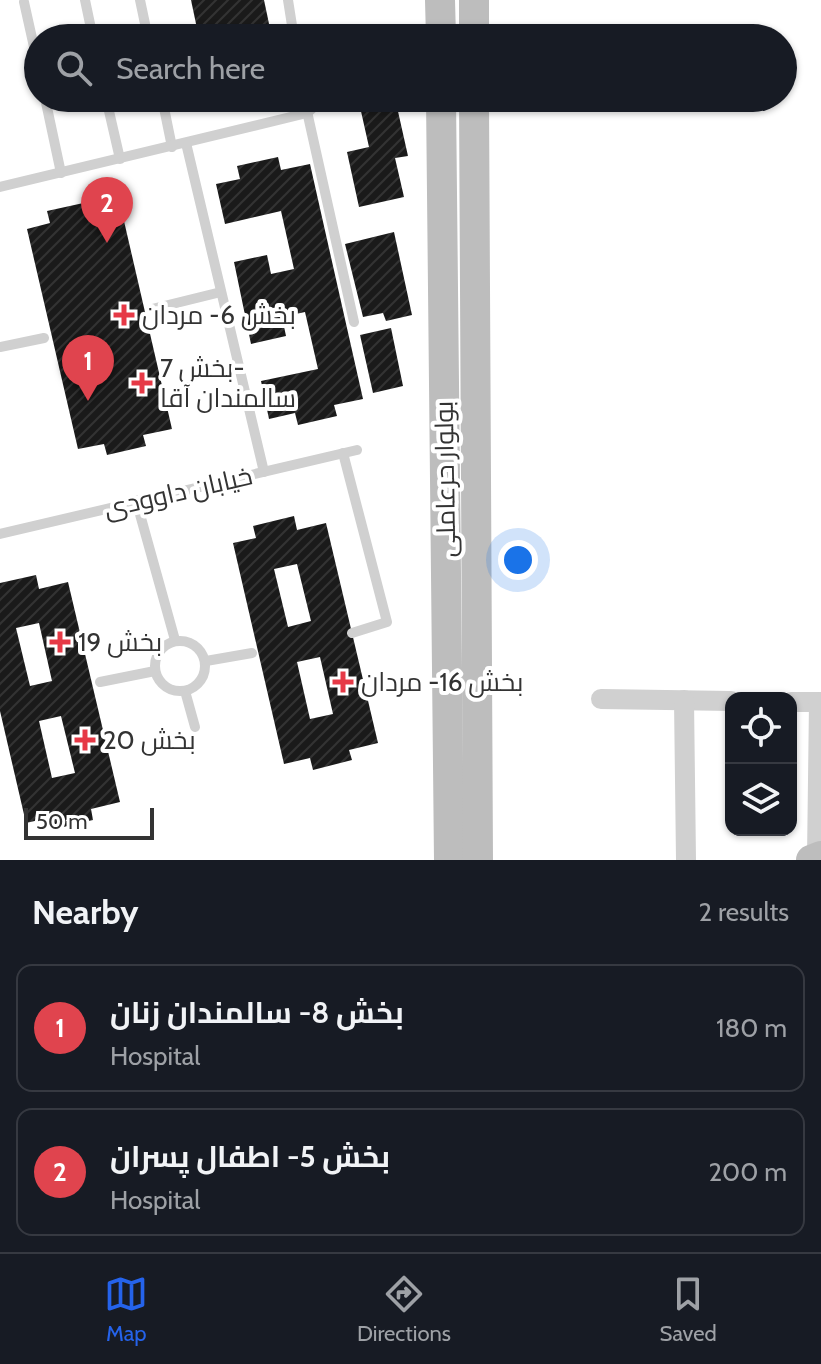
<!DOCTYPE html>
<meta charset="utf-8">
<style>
:root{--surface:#171b24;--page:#20242c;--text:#f1f3f6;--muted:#9ea1a6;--line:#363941;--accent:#2563eb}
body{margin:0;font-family:Cabin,Cairo,sans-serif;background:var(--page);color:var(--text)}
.controls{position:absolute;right:24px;bottom:24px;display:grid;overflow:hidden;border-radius:16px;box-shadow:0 2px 6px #0004}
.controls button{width:72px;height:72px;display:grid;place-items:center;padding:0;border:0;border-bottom:2px solid var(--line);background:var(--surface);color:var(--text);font:40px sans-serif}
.scale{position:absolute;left:24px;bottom:20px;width:130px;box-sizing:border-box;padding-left:8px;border:4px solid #333;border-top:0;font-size:22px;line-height:28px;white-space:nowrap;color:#333;-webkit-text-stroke:6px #fff;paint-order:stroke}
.you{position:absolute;left:518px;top:560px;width:28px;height:28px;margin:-20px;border:6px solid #fff;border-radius:50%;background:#1a73e8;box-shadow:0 0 0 12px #1a73e833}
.badge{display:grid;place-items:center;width:52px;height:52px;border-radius:50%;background:var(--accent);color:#fff;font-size:26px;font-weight:700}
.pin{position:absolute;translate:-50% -66px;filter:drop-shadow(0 2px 4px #0008)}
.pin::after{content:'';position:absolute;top:42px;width:28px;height:24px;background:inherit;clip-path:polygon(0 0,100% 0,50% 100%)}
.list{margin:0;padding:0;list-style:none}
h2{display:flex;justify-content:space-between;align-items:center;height:104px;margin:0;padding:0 32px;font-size:34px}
h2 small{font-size:26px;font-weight:400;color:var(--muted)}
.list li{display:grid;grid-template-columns:52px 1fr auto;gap:24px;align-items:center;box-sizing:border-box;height:128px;margin:0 16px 16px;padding:0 16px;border:2px solid var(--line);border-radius:16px}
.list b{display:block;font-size:30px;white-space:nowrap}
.list p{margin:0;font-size:26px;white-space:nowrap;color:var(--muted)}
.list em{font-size:26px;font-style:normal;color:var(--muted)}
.icon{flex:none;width:44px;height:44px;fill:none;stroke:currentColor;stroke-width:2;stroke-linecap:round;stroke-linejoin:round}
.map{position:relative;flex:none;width:821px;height:860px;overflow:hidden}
.search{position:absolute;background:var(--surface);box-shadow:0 2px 6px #0004;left:24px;right:24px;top:24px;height:88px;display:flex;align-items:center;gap:20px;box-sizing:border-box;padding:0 28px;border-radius:44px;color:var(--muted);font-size:30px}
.sheet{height:392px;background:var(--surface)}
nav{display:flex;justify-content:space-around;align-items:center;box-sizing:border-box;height:112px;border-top:2px solid var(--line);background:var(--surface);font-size:22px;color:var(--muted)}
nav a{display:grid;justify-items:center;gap:4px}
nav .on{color:var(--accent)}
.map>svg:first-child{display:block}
.building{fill:url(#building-hatch);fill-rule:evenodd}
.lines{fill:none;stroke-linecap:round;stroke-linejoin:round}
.lane{stroke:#d0d0d0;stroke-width:10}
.street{stroke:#d0d0d0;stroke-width:20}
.secondary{stroke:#bdbdbd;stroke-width:30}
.poi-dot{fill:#e63946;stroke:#fff;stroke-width:3}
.labels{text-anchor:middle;stroke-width:8;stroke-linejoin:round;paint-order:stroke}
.poi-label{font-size:26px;fill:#333;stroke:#fff;text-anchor:start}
.street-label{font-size:26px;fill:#333;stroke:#fff}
</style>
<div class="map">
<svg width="821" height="860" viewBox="0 0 821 860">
<defs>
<pattern id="building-hatch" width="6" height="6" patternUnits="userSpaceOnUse" patternTransform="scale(2)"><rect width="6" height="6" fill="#1a1a1a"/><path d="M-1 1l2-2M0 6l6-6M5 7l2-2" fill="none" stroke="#333"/></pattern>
</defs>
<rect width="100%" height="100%" fill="#fff"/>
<g class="building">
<polygon points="191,0 264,0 272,38 199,38"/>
<polygon points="358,98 395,98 408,156 395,158 404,197 359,207 347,152 369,147"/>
<polygon points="278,157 281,170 310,164 363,399 334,405 337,416 298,425 295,413 269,419 261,381 318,369 305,312 282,317 286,336 251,344 234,262 267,255 271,274 294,269 281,211 225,224 216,184 240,179 237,166"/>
<polygon points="88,202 92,215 121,208 172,429 143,435 146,446 107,455 104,444 78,449 27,229 50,223 47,211"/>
<polygon points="394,232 412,315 386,321 383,313 363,317 345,244"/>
<polygon points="391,328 403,386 373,393 360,335"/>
<path d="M294,516L297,530L326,523L378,743L349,750L352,760L313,770L310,758L284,764L233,543L256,538L253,526ZM297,564L311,621L288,627L274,569ZM320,657L333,714L310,719L297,662Z"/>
<path d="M36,575L39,589L68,582L120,802L91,809L93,820L55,829L52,817L26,823L0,711V583ZM39,623L52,681L30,686L16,628ZM61,716L75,773L52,778L39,721Z"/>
</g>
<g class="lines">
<g class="lane">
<polyline points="85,0 93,38"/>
<polyline points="140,0 148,38"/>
<polyline points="288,0 294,38"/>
<polyline points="24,2 38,65"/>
<polyline points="45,98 61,173"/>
<polyline points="106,98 120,159"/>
<polyline points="162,98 172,147"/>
<polyline points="304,98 354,322"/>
<polyline points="321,98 333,106 345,103 347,98"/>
<polyline points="186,143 264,472"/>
<polyline points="0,187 307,113 322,100"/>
<polyline points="152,309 221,292"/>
<polyline points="0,347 44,338"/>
<polyline points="343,453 387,622 352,633"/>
<polyline points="136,500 175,640"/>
<polyline points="0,534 357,450"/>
<circle cx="180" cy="666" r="25"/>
<polyline points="206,661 252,653"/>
<polyline points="100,682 155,671"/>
<polyline points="185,691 195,727"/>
</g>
<g class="street">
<polyline points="601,699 731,701"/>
<polyline points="684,700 686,860"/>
<polyline points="791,702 821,702"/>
<polyline points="817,858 819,702"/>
</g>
<g class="secondary">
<polyline points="440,0 441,38"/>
<polyline points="474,0 474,38"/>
<polyline points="441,98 449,860"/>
<polyline points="474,98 478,860"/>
<polyline points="811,860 821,856"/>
</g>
</g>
<g class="poi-dot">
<path d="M120 303h8v8h8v8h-8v8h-8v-8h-8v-8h8z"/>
<path d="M138 371h8v8h8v8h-8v8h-8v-8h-8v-8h8z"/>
<path d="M56 630h8v8h8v8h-8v8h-8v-8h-8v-8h8z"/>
<path d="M339 670h8v8h8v8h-8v8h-8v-8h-8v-8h8z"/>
<path d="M81 728h8v8h8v8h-8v8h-8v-8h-8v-8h8z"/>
</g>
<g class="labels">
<g class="poi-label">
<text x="142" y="324">بخش 6- مردان</text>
<text x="160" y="377">بخش 7-<tspan x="160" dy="30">سالمندان آقا</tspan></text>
<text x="78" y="651">بخش 19</text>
<text x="361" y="691">بخش 16- مردان</text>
<text x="103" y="749">بخش 20</text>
</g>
<g class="street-label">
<text transform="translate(445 479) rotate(-91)" y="9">بولوار حرعاملی</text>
<text transform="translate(178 492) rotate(-13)" y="9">خیابان داوودی</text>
</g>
</g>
</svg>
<div class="controls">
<button><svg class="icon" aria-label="locate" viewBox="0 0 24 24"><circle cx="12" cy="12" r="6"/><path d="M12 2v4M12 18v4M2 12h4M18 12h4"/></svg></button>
<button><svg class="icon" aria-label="layers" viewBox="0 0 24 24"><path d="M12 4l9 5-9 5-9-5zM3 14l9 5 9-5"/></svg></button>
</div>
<div class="scale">50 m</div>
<div class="you"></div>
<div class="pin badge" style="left:88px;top:401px;background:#e0444e">1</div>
<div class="pin badge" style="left:107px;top:243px;background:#e0444e">2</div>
<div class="search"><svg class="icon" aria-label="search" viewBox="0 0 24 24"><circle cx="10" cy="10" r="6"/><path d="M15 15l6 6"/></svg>Search here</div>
</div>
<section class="sheet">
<h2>Nearby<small>2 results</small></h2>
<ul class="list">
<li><span class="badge" style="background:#e0444e">1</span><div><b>بخش 8- سالمندان زنان</b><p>Hospital</p></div><em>180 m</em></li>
<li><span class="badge" style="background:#e0444e">2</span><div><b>بخش 5- اطفال پسران</b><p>Hospital</p></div><em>200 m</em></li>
</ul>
</section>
<nav>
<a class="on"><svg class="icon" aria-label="map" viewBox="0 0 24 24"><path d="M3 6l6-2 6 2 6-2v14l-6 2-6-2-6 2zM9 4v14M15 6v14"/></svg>Map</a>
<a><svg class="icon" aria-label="directions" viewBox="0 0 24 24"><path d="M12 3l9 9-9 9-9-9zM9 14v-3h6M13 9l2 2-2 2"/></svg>Directions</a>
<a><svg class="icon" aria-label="saved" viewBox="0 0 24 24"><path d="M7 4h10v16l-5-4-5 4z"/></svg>Saved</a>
</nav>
